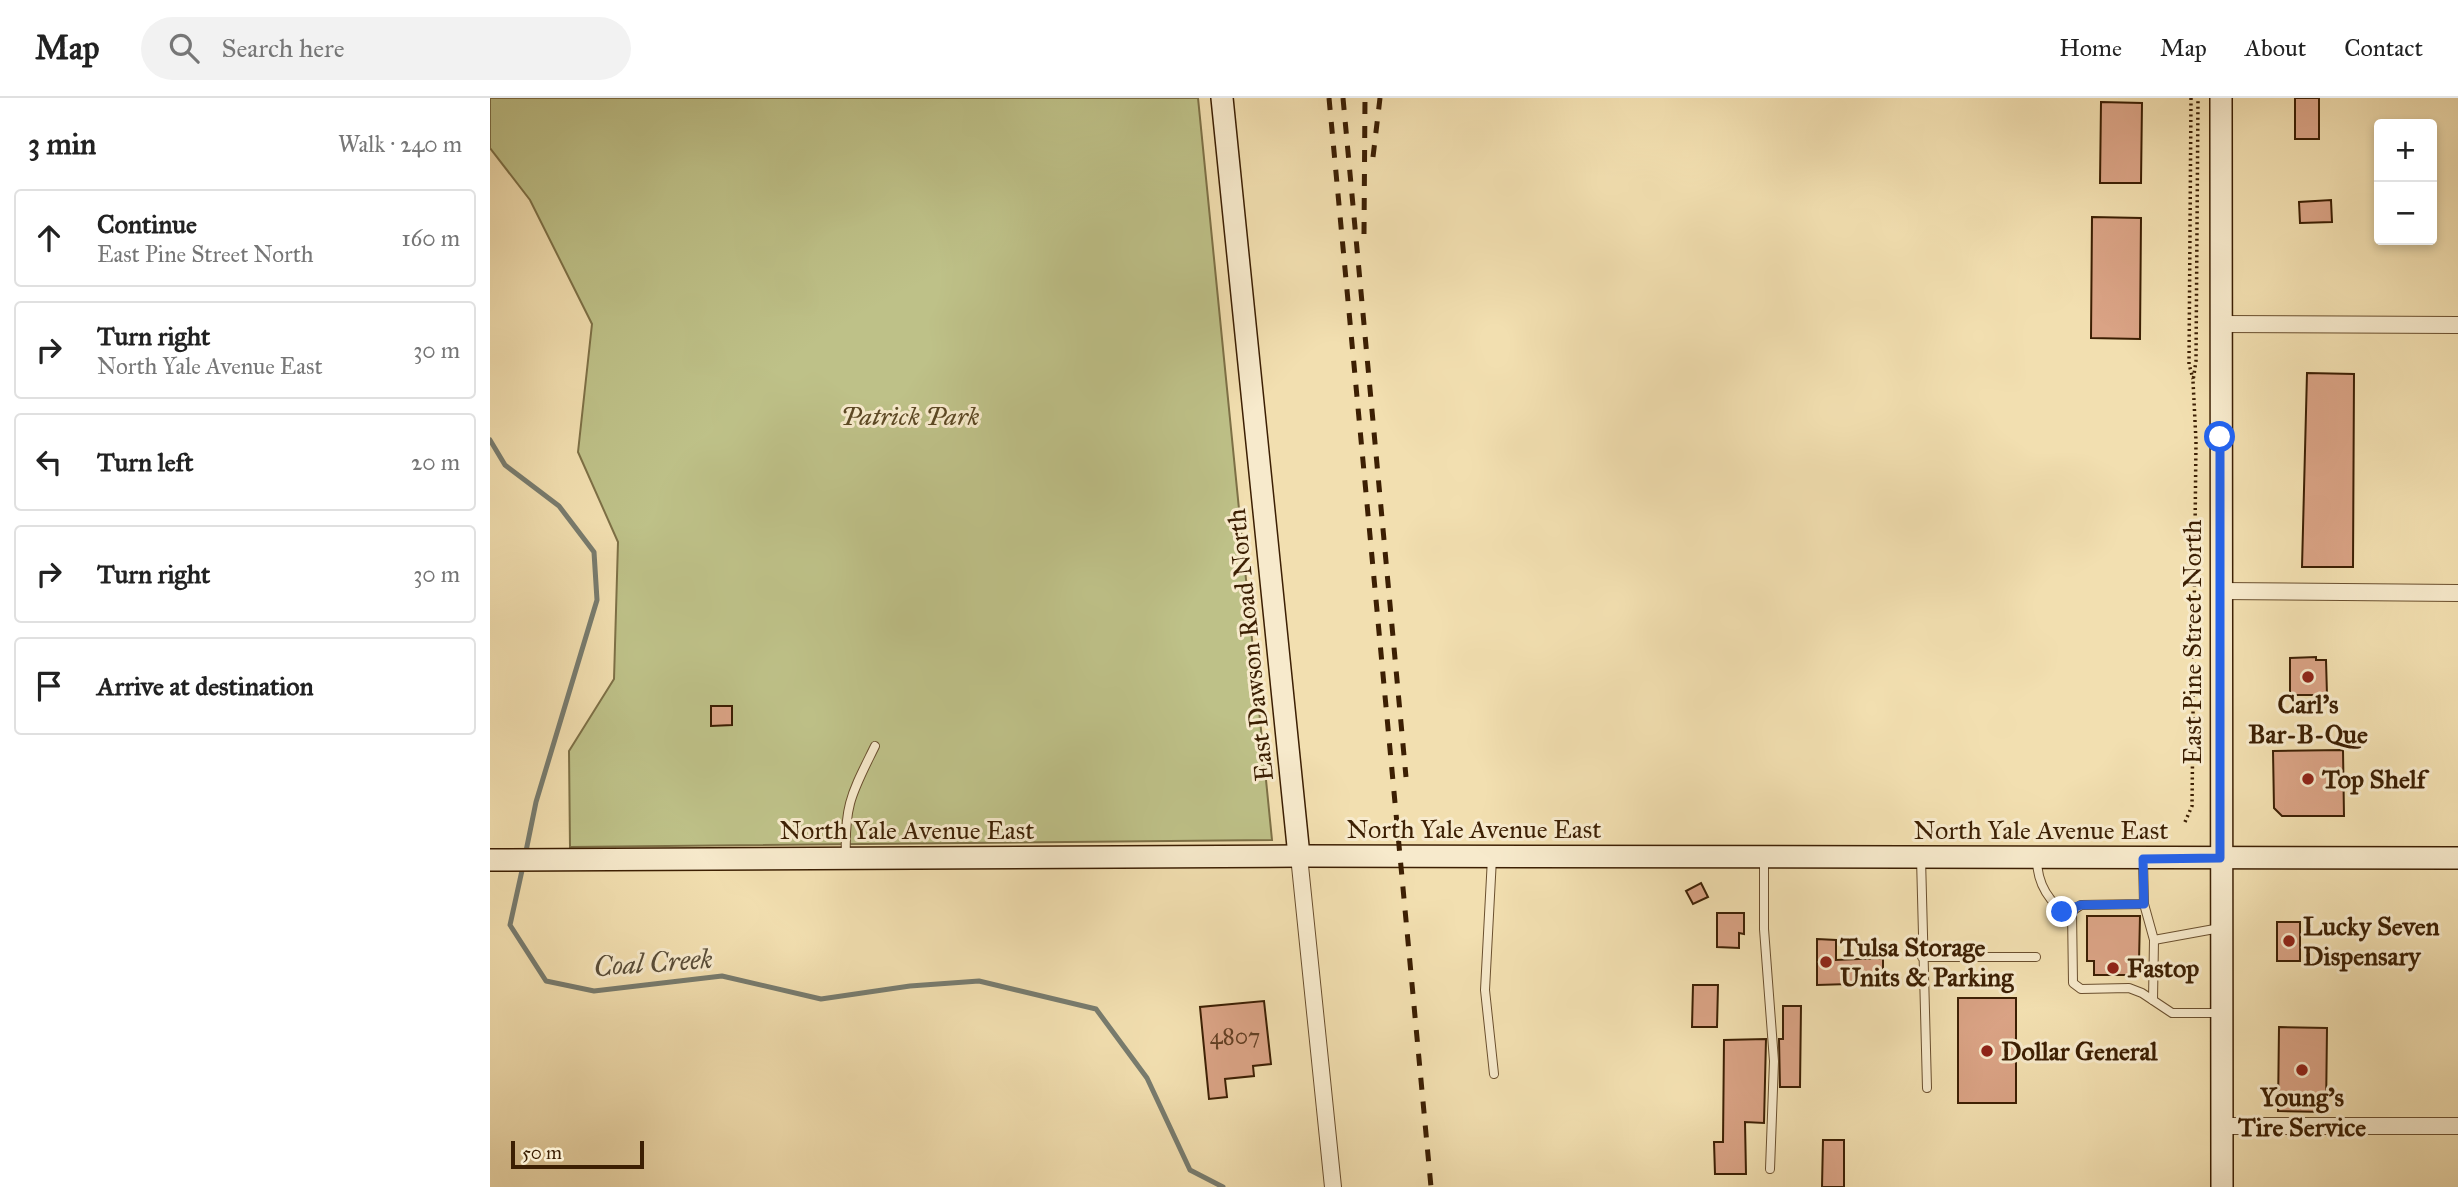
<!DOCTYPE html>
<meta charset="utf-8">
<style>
:root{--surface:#fff;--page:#f2f2f2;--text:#222;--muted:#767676;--line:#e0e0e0}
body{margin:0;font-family:"IM FELL Great Primer",serif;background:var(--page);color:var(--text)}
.controls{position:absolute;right:21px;top:21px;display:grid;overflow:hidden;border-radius:7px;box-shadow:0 4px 10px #0003}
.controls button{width:63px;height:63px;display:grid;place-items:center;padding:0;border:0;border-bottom:2px solid var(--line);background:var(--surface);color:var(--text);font:35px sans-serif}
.scale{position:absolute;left:21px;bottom:18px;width:133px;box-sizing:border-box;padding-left:7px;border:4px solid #3c1f03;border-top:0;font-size:19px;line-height:24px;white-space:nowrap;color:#3c1f03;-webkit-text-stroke:5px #f7eacc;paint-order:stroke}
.stop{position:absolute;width:21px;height:21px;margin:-16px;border:5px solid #2563eb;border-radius:50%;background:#fff}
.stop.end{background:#2563eb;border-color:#fff;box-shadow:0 2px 7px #0008}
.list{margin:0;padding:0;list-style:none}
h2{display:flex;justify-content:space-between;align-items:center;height:91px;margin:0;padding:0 28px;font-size:30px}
h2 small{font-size:23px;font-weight:400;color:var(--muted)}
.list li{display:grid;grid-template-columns:46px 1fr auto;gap:21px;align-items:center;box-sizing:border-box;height:98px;margin:0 14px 14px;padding:0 14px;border:2px solid var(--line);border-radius:7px}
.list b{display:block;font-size:26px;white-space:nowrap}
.list p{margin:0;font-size:23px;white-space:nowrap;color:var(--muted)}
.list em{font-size:23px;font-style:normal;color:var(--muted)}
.icon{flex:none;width:38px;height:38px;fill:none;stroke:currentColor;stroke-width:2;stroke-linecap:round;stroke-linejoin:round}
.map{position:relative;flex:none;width:1968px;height:1089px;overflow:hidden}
header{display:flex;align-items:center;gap:42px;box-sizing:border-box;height:98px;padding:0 35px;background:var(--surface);border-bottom:2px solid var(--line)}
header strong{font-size:33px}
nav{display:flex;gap:38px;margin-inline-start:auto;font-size:24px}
.search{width:490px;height:63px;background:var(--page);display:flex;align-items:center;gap:18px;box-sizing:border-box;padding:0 24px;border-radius:38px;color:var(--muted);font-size:26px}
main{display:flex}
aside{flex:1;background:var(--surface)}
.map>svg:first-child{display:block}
.green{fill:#bec188;stroke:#7d7046;stroke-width:2}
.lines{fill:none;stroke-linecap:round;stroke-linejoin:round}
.stream{stroke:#787c6f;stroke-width:5}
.building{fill:#daa385;stroke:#3c1f03;stroke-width:2}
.lane-casing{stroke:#6a4f2e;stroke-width:10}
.street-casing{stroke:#6a4f2e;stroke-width:18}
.secondary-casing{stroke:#3c1f03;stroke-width:24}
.path{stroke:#3c1f03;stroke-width:3.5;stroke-dasharray:2 3.5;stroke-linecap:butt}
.lane{stroke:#f7eacc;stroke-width:8}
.street{stroke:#f7eacc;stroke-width:16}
.secondary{stroke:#f7eacc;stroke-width:21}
.rail{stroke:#3c1f03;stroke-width:5;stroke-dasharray:12 12;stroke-linecap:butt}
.route{stroke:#2563eb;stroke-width:9}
.poi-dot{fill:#8f2418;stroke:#f7eacc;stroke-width:2.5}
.labels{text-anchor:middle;stroke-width:6;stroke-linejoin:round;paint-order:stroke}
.number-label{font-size:23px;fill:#644024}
.park-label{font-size:26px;font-style:italic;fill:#5c4824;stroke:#f7eacc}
.street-label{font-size:26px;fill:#3c1f03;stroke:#f7eacc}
.poi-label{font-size:26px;font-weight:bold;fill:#3c1f03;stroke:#f7eacc;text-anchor:start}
.water-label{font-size:28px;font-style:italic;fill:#5a4e39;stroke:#f7eacc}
</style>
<header>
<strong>Map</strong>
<div class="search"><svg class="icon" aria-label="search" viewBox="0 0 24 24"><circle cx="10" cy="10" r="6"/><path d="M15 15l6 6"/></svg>Search here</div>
<nav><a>Home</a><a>Map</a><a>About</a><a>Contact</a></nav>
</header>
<main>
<aside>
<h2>3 min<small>Walk · 240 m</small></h2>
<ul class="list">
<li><svg class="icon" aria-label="ahead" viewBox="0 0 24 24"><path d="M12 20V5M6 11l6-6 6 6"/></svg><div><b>Continue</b><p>East Pine Street North</p></div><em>160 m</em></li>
<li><svg class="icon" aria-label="right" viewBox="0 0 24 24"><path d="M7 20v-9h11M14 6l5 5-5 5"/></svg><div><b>Turn right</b><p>North Yale Avenue East</p></div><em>30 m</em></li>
<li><svg class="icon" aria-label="left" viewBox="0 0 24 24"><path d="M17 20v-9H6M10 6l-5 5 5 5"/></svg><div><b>Turn left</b></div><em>20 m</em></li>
<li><svg class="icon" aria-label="right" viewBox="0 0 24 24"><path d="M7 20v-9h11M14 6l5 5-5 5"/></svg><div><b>Turn right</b></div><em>30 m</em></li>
<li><svg class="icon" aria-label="arrive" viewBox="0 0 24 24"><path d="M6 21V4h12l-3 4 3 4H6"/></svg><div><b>Arrive at destination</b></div></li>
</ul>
</aside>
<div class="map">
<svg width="1968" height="1089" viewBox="0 0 1968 1089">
<rect width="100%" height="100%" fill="#f2dfb0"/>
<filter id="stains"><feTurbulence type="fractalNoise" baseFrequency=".00286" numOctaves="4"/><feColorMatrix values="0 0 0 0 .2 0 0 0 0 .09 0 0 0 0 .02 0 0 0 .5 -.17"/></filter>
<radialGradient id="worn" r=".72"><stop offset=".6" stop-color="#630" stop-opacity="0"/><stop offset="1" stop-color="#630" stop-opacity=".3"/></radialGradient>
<polygon class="green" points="0,0 708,0 782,742 80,749 79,653 124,581 128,444 88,354 102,226 40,102 0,50"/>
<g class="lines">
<g class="stream">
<polyline points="0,342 15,367 69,408 104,454 107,502 46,704 35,758"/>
<polyline points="33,768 20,827 56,883 104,893 232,878 331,901 420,888 489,883 606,911 657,980 700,1072 733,1089"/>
</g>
</g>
<g class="building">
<rect x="1805" y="0" width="24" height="41"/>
<polygon points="1611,4 1652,5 1651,85 1610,85"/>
<polygon points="1841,102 1842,124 1810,125 1809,104"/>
<polygon points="1602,119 1651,120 1650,241 1601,240"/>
<polygon points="1817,275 1864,276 1863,469 1812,469"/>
<polygon points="1826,559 1826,562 1836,562 1837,597 1800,597 1800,560"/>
<polygon points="221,608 242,608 242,627 221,628"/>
<polygon points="1853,652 1854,718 1792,718 1784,710 1783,653"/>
<polygon points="1211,785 1218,799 1203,806 1196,793"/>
<polygon points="1227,815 1254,815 1254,836 1249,835 1249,850 1227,849"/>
<polygon points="1597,818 1650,818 1649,864 1642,864 1642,877 1604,877 1604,863 1597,863"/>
<rect x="1787" y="824" width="23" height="39"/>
<polygon points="1327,841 1346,842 1346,862 1393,860 1393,885 1327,887"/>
<polygon points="1203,887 1228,887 1227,929 1202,929"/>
<rect x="1468" y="900" width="58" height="105"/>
<polygon points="774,903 781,966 763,968 764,978 735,981 737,999 719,1001 710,909"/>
<polygon points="1293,908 1311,908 1310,989 1290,989 1289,941 1293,941"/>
<polygon points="1789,929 1837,930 1836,1014 1788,1013"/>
<polygon points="1276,941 1274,1025 1255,1024 1256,1076 1225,1076 1224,1044 1233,1044 1234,942"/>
<polygon points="1333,1042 1354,1042 1354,1089 1332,1089"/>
</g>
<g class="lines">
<defs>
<g id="lane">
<path d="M356,760C354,706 362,695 385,648"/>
<polyline points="1002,760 995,892 1004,976"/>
<polyline points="1274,760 1274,831 1284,963 1280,1071"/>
<polyline points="1431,760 1437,990"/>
<path d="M1547,761C1547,786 1560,806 1581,819"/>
<polyline points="1653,762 1654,806 1591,807 1582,813 1583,885 1591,891 1639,890 1652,895 1682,915 1731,915"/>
<polyline points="1654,806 1664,842 1663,902"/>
<polyline points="1664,842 1730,830"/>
<polyline points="1432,859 1546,859"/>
</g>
<g id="street">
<polyline points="1730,226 1968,227"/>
<polyline points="1730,493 1968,495"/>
<polyline points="809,758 843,1089"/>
<polyline points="1731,1028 1968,1028"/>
</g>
<g id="secondary">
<polyline points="732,0 809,758"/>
<polyline points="1731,0 1732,1089"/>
<polyline points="0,762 809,758 1968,760"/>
</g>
</defs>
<use href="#lane" class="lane-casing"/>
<use href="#street" class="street-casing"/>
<use href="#secondary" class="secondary-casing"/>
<g class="path">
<polyline points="1701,0 1699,266 1703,281"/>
<polyline points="1695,724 1702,708 1706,343 1703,283 1706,263 1708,0"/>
</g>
<use href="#lane" class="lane"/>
<use href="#street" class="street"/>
<use href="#secondary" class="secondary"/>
<g class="rail">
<polyline points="839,0 941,1089"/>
<polyline points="853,0 916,679"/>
<polyline points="883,59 890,0"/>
<polyline points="874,136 875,0"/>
</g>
</g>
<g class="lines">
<polyline class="route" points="1572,814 1581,819 1585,809 1591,807 1654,806 1653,761 1730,760 1730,339"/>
</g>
<g class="poi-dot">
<circle cx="1818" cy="579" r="7"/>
<circle cx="1818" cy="681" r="7"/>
<circle cx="1799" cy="843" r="7"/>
<circle cx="1336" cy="864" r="7"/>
<circle cx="1623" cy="870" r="7"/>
<circle cx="1497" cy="953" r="7"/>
<circle cx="1812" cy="972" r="7"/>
</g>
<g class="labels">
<g class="number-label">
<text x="745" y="946">4807</text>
</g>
<g class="park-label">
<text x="420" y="327">Patrick Park</text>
</g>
<g class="street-label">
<text transform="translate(1702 544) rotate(-90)" y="9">East Pine Street North</text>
<text transform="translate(760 547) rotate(-96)" y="9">East Dawson Road North</text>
<text x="984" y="740">North Yale Avenue East</text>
<text x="417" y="741">North Yale Avenue East</text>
<text x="1551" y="741">North Yale Avenue East</text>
</g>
<g class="poi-label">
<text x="1818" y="615" text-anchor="middle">Carl's<tspan x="1818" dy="30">Bar-B-Que</tspan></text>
<text x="1832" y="690">Top Shelf</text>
<text x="1813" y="837">Lucky Seven<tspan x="1813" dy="30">Dispensary</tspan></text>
<text x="1350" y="858">Tulsa Storage<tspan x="1350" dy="30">Units &amp; Parking</tspan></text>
<text x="1637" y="879">Fastop</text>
<text x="1511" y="962">Dollar General</text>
<text x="1812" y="1008" text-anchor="middle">Young's<tspan x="1812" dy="30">Tire Service</tspan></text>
</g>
<g class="water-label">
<text transform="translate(163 864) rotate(-4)" y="10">Coal Creek</text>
</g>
</g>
<rect width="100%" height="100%" filter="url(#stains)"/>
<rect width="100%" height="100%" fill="url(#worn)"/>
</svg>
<div class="controls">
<button>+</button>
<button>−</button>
</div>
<div class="scale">50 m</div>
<div class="stop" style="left:1730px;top:339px"></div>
<div class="stop end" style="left:1572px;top:814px"></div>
</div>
</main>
